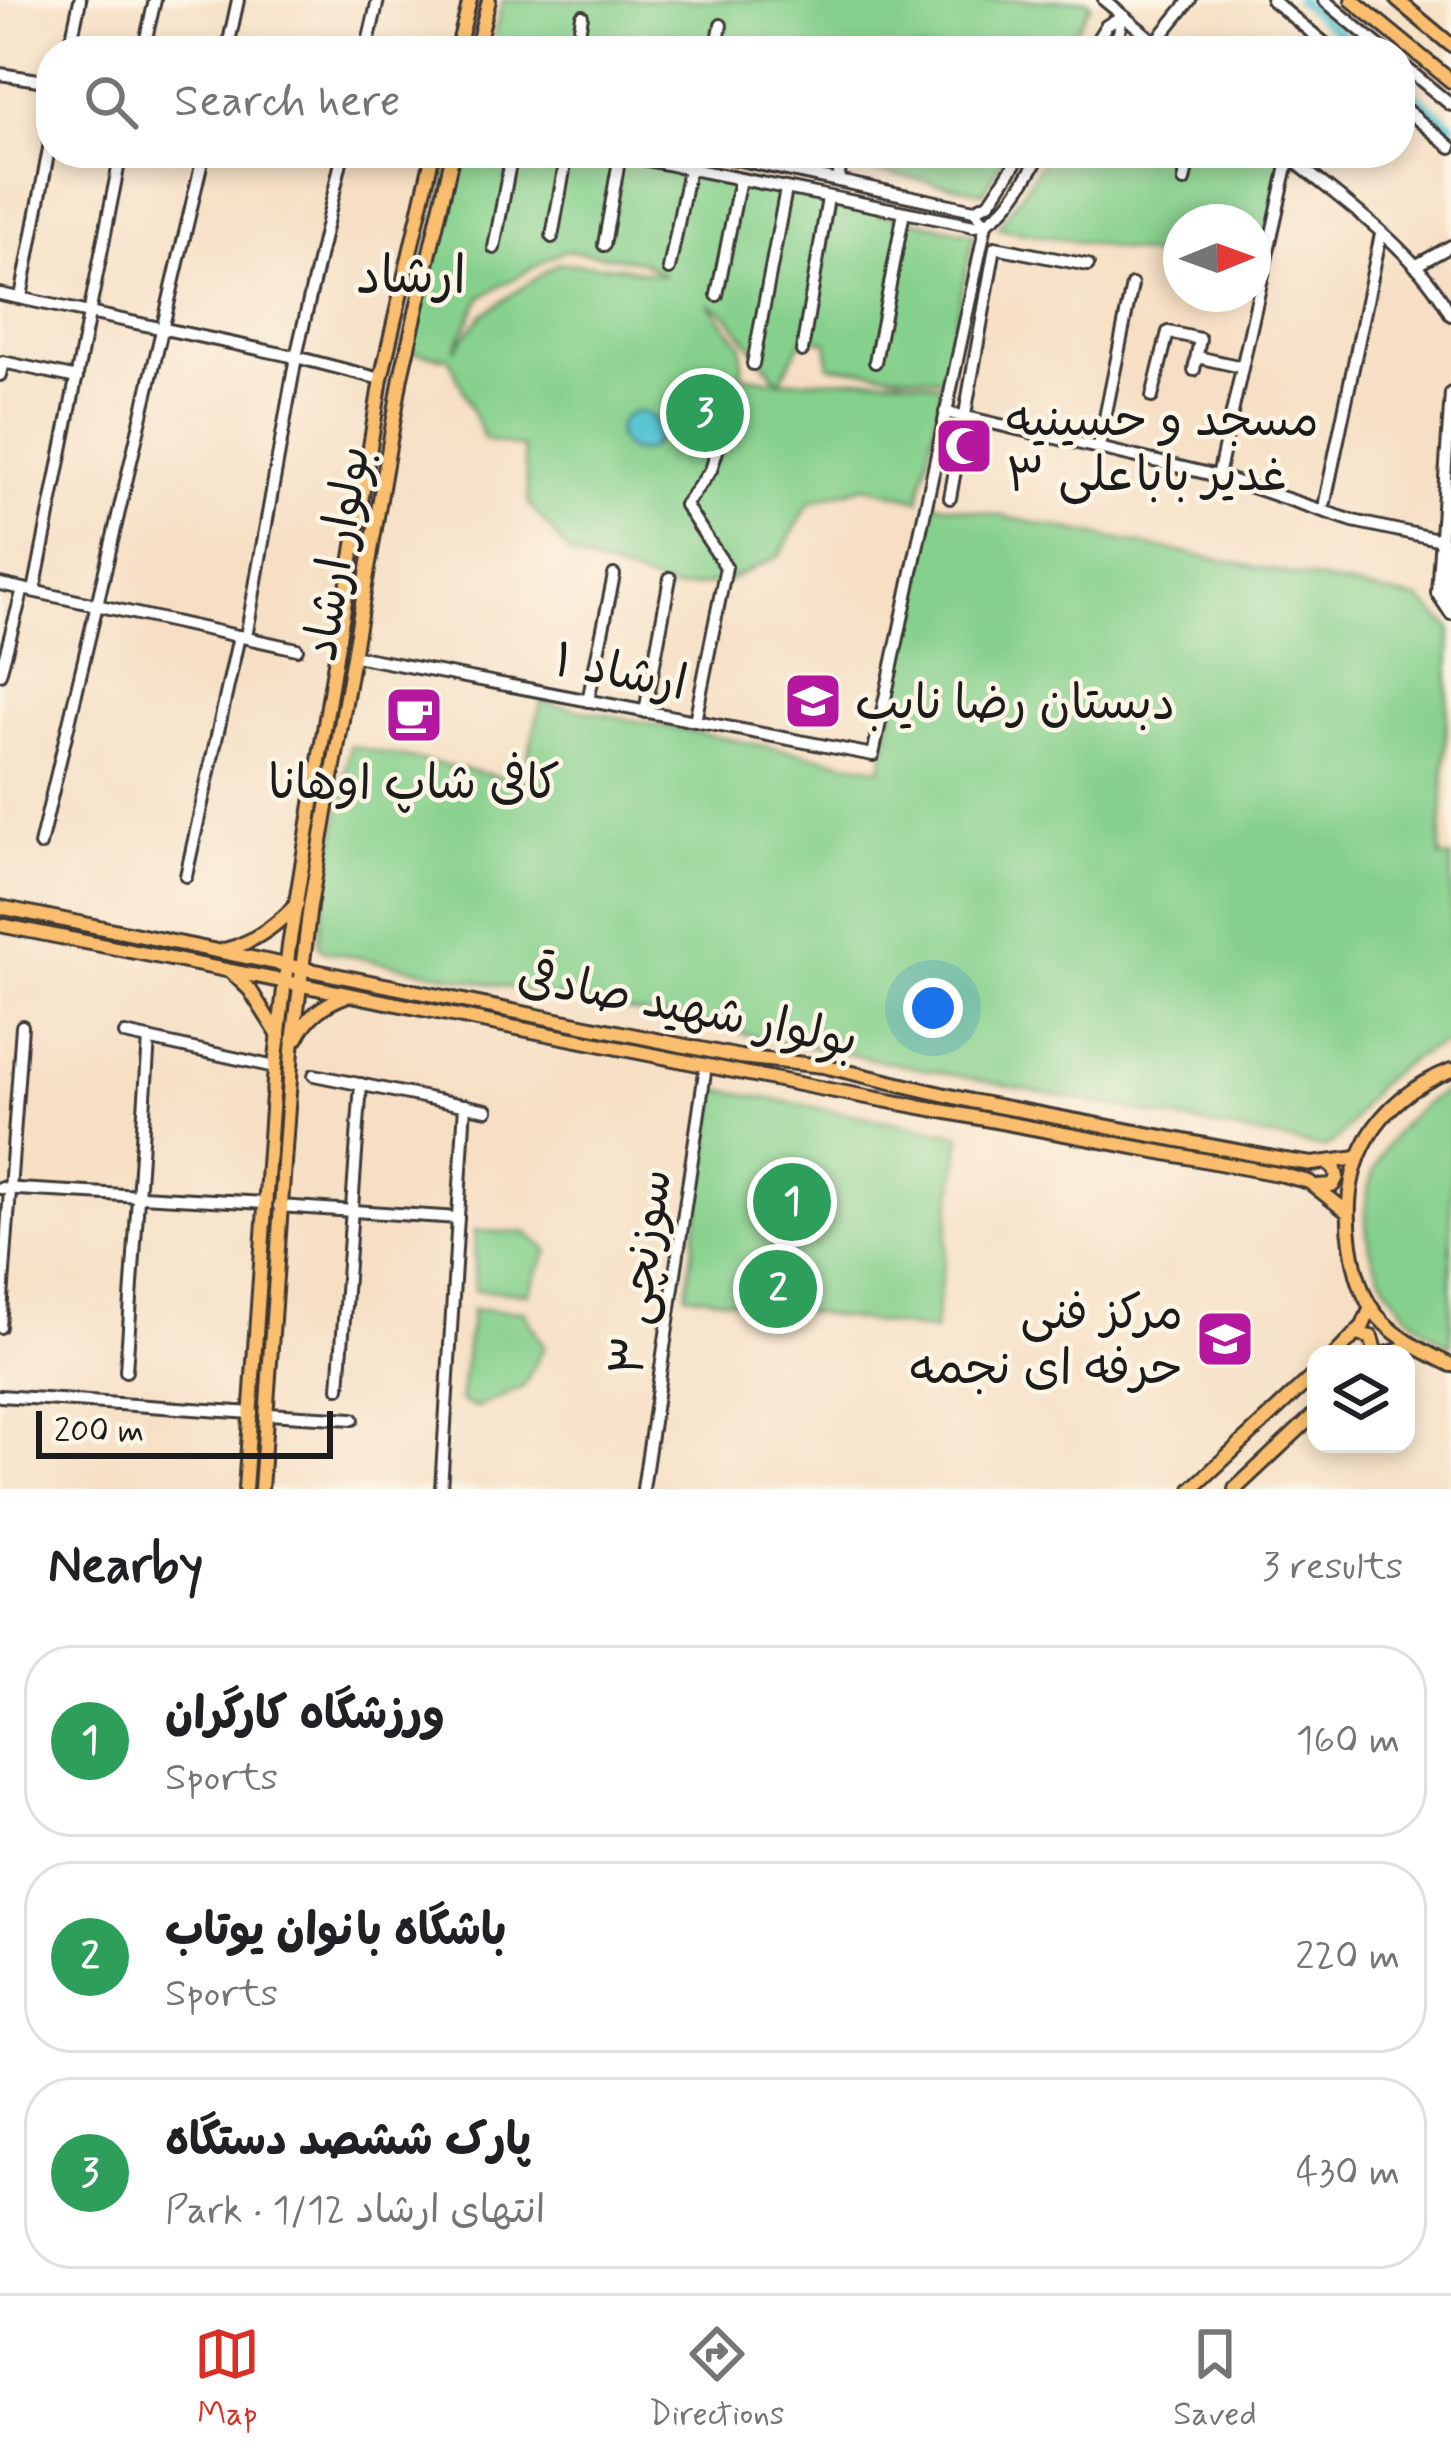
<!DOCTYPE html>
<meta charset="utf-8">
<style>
:root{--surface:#fff;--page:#f2f2f2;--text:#202124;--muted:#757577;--line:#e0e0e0;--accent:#d93025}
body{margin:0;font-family:Mynerve,"Playpen Sans Arabic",sans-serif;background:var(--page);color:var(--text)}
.controls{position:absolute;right:36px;bottom:36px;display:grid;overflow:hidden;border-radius:24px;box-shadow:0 6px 18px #0003}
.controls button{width:108px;height:108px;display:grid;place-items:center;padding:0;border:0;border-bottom:3px solid var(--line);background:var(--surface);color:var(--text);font:60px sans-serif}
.compass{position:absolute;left:1163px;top:204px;width:108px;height:108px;border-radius:50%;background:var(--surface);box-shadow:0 6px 18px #0003;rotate:89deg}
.scale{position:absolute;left:36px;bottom:30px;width:297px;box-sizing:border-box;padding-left:12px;border:6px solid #1c1c1c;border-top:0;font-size:33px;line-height:42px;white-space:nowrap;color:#1c1c1c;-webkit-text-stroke:9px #fcf5e5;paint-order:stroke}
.you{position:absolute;left:933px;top:1008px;width:42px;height:42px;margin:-30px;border:9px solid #fff;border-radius:50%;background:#1a73e8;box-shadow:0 0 0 18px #1a73e833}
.badge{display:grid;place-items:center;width:78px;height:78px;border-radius:50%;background:var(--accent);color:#fff;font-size:39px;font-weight:700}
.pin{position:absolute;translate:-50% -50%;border:6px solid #fff;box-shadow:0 3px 12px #0006}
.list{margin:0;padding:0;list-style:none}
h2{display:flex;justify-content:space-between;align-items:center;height:156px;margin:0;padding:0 48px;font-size:51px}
h2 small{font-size:39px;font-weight:400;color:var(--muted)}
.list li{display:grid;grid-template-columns:78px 1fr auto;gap:36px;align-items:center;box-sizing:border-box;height:192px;margin:0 24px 24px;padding:0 24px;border:3px solid var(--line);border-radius:48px}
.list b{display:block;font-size:45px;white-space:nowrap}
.list p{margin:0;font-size:39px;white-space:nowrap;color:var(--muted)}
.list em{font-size:39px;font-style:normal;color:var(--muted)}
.icon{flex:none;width:66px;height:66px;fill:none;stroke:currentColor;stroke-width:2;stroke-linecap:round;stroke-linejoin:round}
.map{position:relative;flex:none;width:1451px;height:1489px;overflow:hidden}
.search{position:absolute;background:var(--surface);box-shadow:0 6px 18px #0003;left:36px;right:36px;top:36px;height:132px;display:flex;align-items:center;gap:30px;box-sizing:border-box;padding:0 42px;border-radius:48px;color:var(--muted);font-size:45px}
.sheet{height:804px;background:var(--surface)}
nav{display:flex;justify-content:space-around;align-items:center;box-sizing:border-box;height:168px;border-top:3px solid var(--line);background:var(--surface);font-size:33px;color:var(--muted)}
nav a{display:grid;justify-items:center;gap:6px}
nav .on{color:var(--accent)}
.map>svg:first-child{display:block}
.green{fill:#85d08c;stroke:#507654;stroke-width:3;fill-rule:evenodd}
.water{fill:#59c4d3;stroke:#3a7078;stroke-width:3}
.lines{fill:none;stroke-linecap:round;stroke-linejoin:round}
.canal{stroke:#59c4d3;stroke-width:10}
.minor-casing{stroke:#3d3935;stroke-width:16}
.major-casing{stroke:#3d3935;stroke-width:18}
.minor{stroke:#fff;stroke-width:10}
.major{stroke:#fabe6e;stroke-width:12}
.labels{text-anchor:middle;stroke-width:9;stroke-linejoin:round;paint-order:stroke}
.poi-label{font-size:48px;fill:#1c1c1c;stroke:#fcf5e5;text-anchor:start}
.street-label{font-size:48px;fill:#1c1c1c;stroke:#fcf5e5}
.neighbourhood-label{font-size:51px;fill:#1c1c1c;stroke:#fcf5e5}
</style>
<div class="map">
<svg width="1451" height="1489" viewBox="0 0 1451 1489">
<rect width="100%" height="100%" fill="#fcf5e5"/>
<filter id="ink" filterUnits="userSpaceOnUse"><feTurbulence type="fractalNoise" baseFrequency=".00833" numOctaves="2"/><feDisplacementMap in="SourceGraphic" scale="24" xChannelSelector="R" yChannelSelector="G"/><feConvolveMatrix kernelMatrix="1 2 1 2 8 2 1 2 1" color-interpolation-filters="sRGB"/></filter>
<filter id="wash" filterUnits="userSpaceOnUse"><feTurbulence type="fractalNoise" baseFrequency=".004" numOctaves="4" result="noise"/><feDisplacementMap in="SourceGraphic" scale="48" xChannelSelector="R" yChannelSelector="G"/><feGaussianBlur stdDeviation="2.7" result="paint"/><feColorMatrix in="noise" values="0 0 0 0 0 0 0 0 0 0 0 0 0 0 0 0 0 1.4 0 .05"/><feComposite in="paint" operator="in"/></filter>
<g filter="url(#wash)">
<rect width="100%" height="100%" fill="#f6dfc4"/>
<g class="green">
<polygon points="503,0 1086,0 1091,4 1064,51 490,51"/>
<path d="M453,153H604L974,234L943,379L829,366L827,342L804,337L780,381L899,378L943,385L919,500L865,486L810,502L779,556L725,582L675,590L572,556L529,504L523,448L485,440L449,358L406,351ZM564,250L641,261L665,276L621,267L558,263L482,315L454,350L481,297ZM708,303L727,315L778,381L742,375V345Z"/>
<polygon points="781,153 1006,153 984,192"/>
<polygon points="1049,153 1280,153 1285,157 1260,274 1253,272 1253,222 1181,222 1181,260 998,228"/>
<path d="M935,503L1420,600L1451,628L1440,857L1451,858V1041C1421,1052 1393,1067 1372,1092C1353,1114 1349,1136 1324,1148L324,951L318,944L350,746L522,781L541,702L881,769Z"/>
<path d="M1451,1088V1346C1339,1283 1336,1149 1451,1088Z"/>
<polygon points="717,1089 961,1135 934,1331 686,1294"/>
<polygon points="475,1231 527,1233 548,1250 528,1293 474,1290"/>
<polygon points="472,1310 524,1311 544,1347 523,1387 476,1408 460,1401"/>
</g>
<circle class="water" cx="638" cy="432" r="20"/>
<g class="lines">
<g class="canal">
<polyline points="1299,0 1361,51"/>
<polyline points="1400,83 1451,125"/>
</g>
</g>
</g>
<g filter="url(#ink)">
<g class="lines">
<defs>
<g id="minor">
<polyline points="1104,0 1166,51"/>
<polyline points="1272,0 1334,51"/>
<polyline points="1324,0 1385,51"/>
<polyline points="1156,42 1190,0"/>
<polyline points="69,51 80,0"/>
<polyline points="143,51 155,0"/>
<polyline points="227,51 238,0"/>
<polyline points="366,51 378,0"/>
<polyline points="576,51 582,16"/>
<polyline points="716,51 721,25"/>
<polyline points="1090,51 1106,26 1122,16"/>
<polyline points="1108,51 1119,33 1122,16"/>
<polyline points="1400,63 1451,105"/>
<polyline points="0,74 51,82"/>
<polyline points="1400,105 1451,147"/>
<path d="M612,153L974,226C1006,221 1025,178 1042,153"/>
<polyline points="707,153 974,210 990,202 1022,153"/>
<path d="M1287,155C1343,202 1416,249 1451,315"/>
<polyline points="838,179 843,153"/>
<polyline points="1184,181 1190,153"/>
<polyline points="552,237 567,153"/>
<polyline points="604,245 620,155"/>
<polyline points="494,248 512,153"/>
<polyline points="1415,266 1451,246"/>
<polyline points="669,269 689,169"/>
<polyline points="0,294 296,357 381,379"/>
<polyline points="717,295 740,179"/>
<polyline points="21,297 51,138"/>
<polyline points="802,351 828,198"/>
<polyline points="1197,357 1242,367"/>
<polyline points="875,362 904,212"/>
<polyline points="753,364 786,189"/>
<polyline points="0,375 3,362 77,378"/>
<polyline points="1451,393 1437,593 1451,614"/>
<polyline points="1152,397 1168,332 1200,339 1194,370"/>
<polyline points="945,412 1218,476 1353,521 1442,540"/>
<polyline points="1099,447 1132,285"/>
<polyline points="1218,476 1289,157"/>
<polyline points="950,498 995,247 1088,265"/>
<polyline points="1325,502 1381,234"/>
<polyline points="1444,547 1446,591 1451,602"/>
<polyline points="0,584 297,649"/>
<polyline points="34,591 121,153"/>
<polyline points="246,637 296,357 343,153"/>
<polyline points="355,656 873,755 986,224 974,210"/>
<polyline points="0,674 23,589"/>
<polyline points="588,701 614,575"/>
<polyline points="645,712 670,578"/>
<polyline points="695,721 726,567 685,505 711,470 728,416"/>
<polyline points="40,845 204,153"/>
<polyline points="186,876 239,636"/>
<polyline points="125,1034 275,1067"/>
<polyline points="314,1075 487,1110"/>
<polyline points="0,1188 265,1203"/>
<polyline points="279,1206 458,1218"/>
<polyline points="0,1327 22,1026"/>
<polyline points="126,1371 149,1039"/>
<polyline points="339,1388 361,1084"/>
<polyline points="0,1396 252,1413"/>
<polyline points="268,1414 353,1419"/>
<polyline points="441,1489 465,1105"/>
<polyline points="643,1489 706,1065"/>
</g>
<g id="major">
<polyline points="1352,0 1451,81"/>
<polyline points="1397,0 1451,45"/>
<polyline points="457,51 470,0"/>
<polyline points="476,51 489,0"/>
<polyline points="0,907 740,1057 823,1066 971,1101 1285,1160 1312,1164 1357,1158"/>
<polyline points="0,925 819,1088 1283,1175 1309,1182 1346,1211"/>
<path d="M224,950C254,943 277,925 297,904"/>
<polyline points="230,971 250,990 279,1036"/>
<path d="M297,1038C308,1015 324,1004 348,995"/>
<path d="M1451,1070C1374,1101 1339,1163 1351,1245C1354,1265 1359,1288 1370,1306C1388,1334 1422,1351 1451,1365"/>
<polyline points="1317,1186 1333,1185 1337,1177 1335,1169 1328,1163"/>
<polyline points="1356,1334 1371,1337 1376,1354"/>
<polyline points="1336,1354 1363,1326 1371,1307"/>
<polyline points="1386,1354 1413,1346"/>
<polyline points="245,1489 275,1067 289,946 381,379 433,153"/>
<polyline points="261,1489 292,1050 310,906 401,377 453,153"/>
<polyline points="1192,1489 1316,1373"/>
<polyline points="1235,1489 1316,1413"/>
</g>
</defs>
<use href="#minor" class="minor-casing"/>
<use href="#major" class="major-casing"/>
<use href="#minor" class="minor"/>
<use href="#major" class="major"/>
</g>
</g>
<defs>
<symbol id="mosque-square" viewBox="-11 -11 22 22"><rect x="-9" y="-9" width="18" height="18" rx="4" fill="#b5179e" stroke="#fcf5e5"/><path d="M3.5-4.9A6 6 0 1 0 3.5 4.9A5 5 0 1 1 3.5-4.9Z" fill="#fff"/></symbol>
<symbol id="school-square" viewBox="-11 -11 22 22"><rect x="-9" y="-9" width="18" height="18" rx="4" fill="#b5179e" stroke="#fcf5e5"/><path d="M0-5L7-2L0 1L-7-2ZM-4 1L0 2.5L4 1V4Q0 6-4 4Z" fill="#fff"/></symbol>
<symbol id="cafe-square" viewBox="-11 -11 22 22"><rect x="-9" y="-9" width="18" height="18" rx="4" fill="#b5179e" stroke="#fcf5e5"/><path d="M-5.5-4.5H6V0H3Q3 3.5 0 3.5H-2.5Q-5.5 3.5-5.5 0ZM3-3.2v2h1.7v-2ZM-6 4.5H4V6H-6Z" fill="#fff"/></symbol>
</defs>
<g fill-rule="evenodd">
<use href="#mosque-square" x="931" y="413" width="66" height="66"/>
<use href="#school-square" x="780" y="668" width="66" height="66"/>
<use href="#cafe-square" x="381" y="682" width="66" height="66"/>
<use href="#school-square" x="1192" y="1306" width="66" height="66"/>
</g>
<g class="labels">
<g class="poi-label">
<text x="1006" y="435">مسجد و حسینیه<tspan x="1006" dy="55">غدیر باباعلی ۳</tspan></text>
<text x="855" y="718">دبستان رضا نایب</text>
<text x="414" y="798" text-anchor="middle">کافی شاپ اوهانا</text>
<text x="1183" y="1328" text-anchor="end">مرکز فنی<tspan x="1183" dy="55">حرفه ای نجمه</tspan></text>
</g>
<g class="street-label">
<text transform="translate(335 553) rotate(-81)" y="17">بولوار ارشاد</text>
<text transform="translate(621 670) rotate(11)" y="17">ارشاد ۱</text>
<text transform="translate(688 1006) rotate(11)" y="17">بولوار شهید صادقی</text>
<text transform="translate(639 1272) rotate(-82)" y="17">سوزنچی ۳</text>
</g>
<g class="neighbourhood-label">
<text x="411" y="292">ارشاد</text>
</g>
</g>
</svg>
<div class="controls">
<button><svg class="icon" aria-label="layers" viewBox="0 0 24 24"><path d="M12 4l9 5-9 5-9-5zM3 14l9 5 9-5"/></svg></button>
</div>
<svg class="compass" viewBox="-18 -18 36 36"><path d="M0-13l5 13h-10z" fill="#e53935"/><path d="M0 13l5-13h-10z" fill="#757577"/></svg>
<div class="scale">200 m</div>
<div class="you"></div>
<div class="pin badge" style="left:792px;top:1202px;background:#2e9e5b">1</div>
<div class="pin badge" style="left:778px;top:1289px;background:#2e9e5b">2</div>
<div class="pin badge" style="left:705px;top:413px;background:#2e9e5b">3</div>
<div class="search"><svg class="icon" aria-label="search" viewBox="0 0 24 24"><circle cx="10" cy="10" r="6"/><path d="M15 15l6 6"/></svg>Search here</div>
</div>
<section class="sheet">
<h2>Nearby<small>3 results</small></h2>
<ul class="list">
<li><span class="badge" style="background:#2e9e5b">1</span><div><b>ورزشگاه کارگران</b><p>Sports</p></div><em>160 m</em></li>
<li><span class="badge" style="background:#2e9e5b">2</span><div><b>باشگاه بانوان یوتاب</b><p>Sports</p></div><em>220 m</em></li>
<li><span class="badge" style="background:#2e9e5b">3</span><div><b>پارک‌ ششصد دستگاه</b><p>Park · انتهای ارشاد 1/12</p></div><em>430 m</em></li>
</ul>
</section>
<nav>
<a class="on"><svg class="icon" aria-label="map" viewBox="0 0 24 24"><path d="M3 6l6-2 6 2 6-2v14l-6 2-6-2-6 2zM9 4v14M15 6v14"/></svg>Map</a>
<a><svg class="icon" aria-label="directions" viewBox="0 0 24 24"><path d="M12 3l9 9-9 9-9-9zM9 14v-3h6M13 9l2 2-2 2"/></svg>Directions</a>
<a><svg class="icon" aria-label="saved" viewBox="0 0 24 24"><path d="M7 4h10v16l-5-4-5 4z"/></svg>Saved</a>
</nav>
